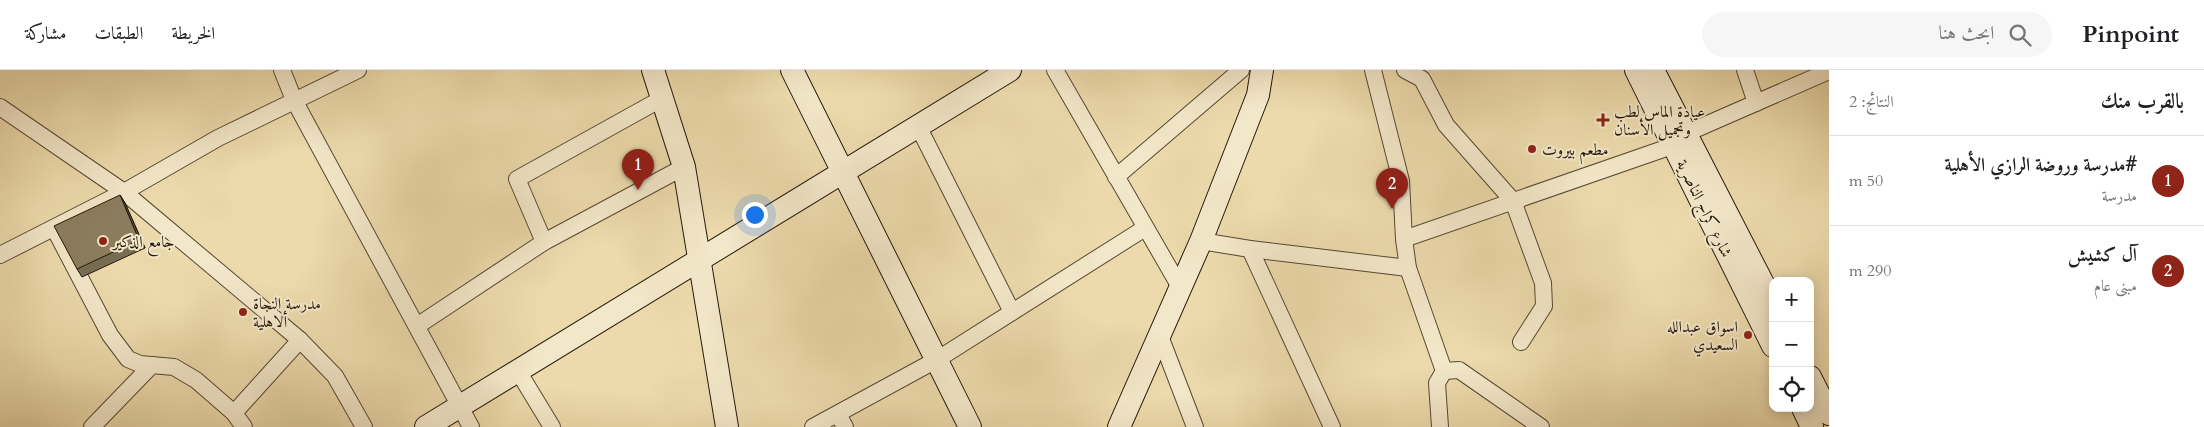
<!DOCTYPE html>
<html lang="ar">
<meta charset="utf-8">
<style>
:root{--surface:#fff;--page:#f6f6f6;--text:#202124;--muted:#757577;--line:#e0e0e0;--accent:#8f2418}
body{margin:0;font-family:Cardo,Amiri,serif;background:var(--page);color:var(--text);direction:rtl}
.controls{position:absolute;right:15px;bottom:15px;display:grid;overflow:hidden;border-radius:10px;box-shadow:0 2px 12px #0003}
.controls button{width:45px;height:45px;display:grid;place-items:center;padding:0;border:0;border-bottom:1px solid var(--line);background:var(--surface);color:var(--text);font:25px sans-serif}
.you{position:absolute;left:754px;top:144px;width:18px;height:18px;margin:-12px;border:4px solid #fff;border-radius:50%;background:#1a73e8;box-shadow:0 0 0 8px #1a73e833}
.badge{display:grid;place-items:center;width:32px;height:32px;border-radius:50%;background:var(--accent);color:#fff;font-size:16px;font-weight:700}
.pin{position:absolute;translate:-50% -41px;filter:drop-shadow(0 1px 2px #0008)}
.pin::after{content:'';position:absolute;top:26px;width:18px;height:15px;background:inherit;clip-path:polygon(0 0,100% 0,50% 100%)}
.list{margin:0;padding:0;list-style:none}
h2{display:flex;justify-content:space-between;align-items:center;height:65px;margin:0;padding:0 20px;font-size:21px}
h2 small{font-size:16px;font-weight:400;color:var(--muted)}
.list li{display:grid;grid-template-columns:32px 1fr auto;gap:15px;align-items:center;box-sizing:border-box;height:90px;padding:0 20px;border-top:1px solid var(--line)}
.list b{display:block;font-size:19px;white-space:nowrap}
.list p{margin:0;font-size:16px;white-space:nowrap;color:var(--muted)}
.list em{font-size:16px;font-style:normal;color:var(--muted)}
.icon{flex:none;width:28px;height:28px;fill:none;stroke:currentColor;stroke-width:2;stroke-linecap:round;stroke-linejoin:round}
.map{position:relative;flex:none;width:1829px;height:357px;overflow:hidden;direction:ltr}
header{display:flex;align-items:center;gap:30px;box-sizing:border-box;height:70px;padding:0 25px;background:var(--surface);border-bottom:1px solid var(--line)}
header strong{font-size:24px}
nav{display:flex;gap:28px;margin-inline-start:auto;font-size:18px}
.search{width:350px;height:45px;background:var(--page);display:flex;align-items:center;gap:12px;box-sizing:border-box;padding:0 18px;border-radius:28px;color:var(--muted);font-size:19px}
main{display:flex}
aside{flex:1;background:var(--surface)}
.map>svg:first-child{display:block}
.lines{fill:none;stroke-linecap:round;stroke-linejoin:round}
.street-casing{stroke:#564933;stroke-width:18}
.secondary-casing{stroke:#24190b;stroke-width:24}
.street{stroke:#f3e7c9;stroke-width:16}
.secondary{stroke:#f3e7c9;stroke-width:22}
.wall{fill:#786c52;stroke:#24190b}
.shaded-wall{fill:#625842;stroke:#24190b}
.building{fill:#8c7d5f;stroke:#24190b}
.poi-dot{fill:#8f2418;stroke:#f3e7c9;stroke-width:2}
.labels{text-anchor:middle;stroke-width:4;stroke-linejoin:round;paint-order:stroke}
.poi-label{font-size:16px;fill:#24190b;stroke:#f3e7c9;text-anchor:start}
.street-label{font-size:16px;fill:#24190b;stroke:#f3e7c9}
</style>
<header>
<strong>Pinpoint</strong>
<div class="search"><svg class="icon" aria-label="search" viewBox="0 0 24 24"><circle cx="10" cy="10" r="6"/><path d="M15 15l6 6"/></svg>ابحث هنا</div>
<nav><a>الخريطة</a><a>الطبقات</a><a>مشاركة</a></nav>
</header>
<main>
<aside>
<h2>بالقرب منك<small>النتائج: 2</small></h2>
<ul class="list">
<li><span class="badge">1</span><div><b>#مدرسة وروضة الرازي الأهلية</b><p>مدرسة</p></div><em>50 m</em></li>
<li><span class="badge">2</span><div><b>آل كشيش</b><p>مبنى عام</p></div><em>290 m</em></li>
</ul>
</aside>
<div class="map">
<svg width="1829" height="357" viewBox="0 0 1829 357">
<rect width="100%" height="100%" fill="#ecdaac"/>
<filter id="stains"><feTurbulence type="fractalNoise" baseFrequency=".004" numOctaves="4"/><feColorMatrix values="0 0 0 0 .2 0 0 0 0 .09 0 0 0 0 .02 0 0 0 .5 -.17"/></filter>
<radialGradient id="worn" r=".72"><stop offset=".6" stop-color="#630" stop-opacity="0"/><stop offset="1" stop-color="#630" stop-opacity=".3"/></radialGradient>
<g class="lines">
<defs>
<g id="street">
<polyline points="282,0 294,30 471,357"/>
<polyline points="1055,0 1180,217"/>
<polyline points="1373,0 1401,111 1404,169 1408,198 1444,301 1437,313 1440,357"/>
<polyline points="1405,0 1422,9 1446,55 1513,131 1543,213 1544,236 1521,272"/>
<polyline points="1745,0 1756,33"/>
<polyline points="0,37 124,122 300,270 335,306 364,357"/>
<polyline points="918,56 1012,242"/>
<polyline points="1687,63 1829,1"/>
<polyline points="1116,107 1241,0"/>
<polyline points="54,158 110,265 128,289 140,294 174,297 196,310 234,343 244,357"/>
<polyline points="1404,169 1675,75"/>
<polyline points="1201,171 1250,179 1408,198"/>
<polyline points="544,172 517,109 663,28"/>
<polyline points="1250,179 1332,357"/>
<polyline points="0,185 124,122 218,68 358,0"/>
<polyline points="417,256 544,172 684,97"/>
<polyline points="1160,266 1195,357"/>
<polyline points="518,301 552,357"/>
<polyline points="1444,301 1459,300 1541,357"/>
<polyline points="234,343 300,270"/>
<polyline points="838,344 845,357"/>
<polyline points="92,357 152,295"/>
<polyline points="813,357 938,289 1145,158"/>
</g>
<g id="secondary">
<polyline points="653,0 684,97 727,357"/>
<polyline points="792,0 970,357"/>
<polyline points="1636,0 1773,276"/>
<polyline points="1653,0 1773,233"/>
<polyline points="1810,307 1829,344"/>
<polyline points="1803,338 1812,357"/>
<polyline points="426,357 1010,0"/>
<polyline points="1119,357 1201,171 1258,25 1262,0"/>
</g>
</defs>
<use href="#street" class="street-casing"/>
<use href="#secondary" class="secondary-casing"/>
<use href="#street" class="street"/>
<use href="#secondary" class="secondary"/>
</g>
<polygon class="wall" points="120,125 125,133 145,178 82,207 77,199"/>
<polygon class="shaded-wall" points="120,125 125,133 145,178 139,170"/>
<polygon class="building" points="120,125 139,170 77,199 54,156"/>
<g class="poi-dot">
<path d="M1600.5 42.5h5v5h5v5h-5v5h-5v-5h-5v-5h5z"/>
<circle cx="1532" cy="79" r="5"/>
<circle cx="103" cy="171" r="5"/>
<circle cx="243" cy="242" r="5"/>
<circle cx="1748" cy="265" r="5"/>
</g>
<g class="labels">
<g class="poi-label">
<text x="1614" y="47">عيادة الماس لطب<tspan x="1614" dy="18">وتجميل الأسنان</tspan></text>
<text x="1542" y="85">مطعم بيروت</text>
<text x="113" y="177">جامع الذكير</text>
<text x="253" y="239">مدرسة النجاة<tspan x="253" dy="18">ألاهلية</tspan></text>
<text x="1738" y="262" text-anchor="end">اسواق عبدالله<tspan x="1738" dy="18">السعيدي</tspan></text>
</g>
<g class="street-label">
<text transform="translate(1705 138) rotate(64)" y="6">شارع كراج الناصرية</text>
</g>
</g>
<rect width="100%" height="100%" filter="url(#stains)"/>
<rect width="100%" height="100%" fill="url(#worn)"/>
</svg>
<div class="controls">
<button>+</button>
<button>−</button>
<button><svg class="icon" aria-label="locate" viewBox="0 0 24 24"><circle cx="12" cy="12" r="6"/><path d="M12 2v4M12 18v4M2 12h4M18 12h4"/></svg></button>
</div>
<div class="you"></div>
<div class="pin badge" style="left:638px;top:120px">1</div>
<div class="pin badge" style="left:1392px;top:139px">2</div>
</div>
</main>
